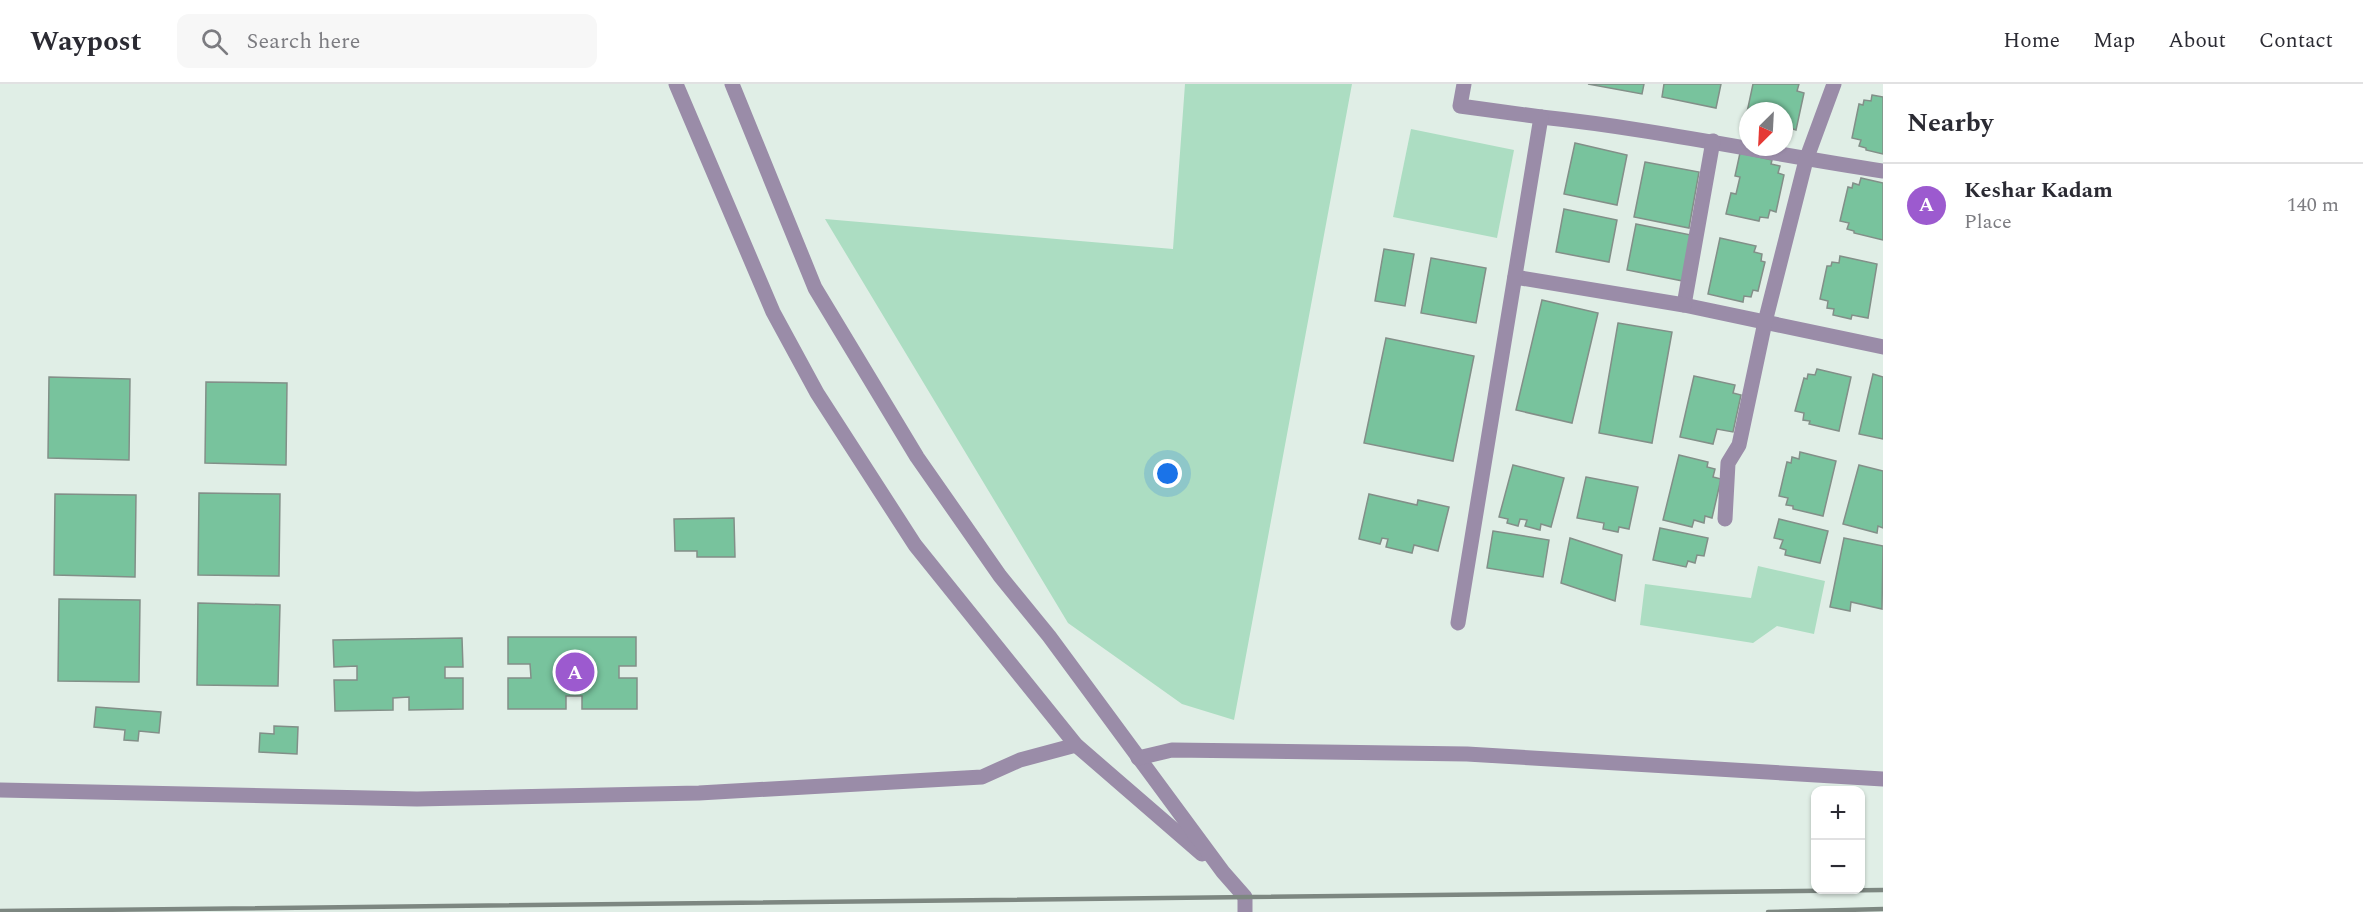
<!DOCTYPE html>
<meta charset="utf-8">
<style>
:root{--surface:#fff;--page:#f7f7f7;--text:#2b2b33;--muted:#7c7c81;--line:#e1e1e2;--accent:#9c5acf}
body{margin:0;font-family:Spectral,serif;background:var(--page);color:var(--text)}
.controls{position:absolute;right:18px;bottom:18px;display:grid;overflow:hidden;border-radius:12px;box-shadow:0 2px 4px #0004}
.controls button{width:54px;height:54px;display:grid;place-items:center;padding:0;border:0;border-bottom:2px solid var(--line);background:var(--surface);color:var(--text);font:30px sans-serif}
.compass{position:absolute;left:1739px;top:18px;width:54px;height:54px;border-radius:50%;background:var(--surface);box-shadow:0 2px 4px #0004;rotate:204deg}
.you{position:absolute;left:1168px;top:390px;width:21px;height:21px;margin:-15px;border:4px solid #fff;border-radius:50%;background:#1a73e8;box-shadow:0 0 0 9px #1a73e833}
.badge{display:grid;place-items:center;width:39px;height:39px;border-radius:50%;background:var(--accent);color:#fff;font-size:20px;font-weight:700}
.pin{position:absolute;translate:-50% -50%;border:3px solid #fff;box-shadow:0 2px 6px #0006}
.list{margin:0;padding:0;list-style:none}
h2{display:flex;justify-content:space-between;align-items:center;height:78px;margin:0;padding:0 24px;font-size:26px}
h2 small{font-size:20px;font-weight:400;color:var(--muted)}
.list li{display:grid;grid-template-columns:39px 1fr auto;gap:18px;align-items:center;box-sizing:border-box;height:84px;padding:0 24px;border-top:2px solid var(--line)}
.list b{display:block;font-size:22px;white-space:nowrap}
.list p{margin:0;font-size:20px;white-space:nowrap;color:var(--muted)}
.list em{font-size:20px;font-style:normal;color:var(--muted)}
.icon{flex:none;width:33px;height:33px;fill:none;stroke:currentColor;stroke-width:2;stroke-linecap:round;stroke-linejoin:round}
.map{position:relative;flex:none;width:1883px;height:828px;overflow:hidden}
header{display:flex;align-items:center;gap:36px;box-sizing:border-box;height:84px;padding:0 30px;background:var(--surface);border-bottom:2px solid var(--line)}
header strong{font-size:28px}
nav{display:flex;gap:33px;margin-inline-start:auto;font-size:21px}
.search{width:420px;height:54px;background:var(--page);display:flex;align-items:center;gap:15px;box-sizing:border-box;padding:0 21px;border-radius:12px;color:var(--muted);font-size:22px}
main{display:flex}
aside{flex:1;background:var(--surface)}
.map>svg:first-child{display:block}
.green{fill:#acddc2}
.building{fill:#78c39d;stroke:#828f88;stroke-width:1.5}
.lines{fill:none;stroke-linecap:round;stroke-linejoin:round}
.minor{stroke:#9a8ca8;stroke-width:15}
.rail{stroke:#7d8781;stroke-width:4.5}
</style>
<header>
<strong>Waypost</strong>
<div class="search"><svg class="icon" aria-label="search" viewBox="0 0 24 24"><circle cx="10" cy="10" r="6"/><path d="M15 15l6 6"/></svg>Search here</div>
<nav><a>Home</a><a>Map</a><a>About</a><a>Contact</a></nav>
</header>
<main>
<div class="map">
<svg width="1883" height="828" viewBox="0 0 1883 828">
<rect width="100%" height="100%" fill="#e0eee6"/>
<g class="green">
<polygon points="1185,0 1352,0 1234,636 1182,620 1068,539 825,135 1173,165"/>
<polygon points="1411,45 1514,66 1497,154 1393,133"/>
<polygon points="1758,482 1825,497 1814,550 1777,542 1753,559 1640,541 1645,500 1751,514"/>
</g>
<g class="building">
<polygon points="1588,0 1644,0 1642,10"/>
<polygon points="1664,0 1721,0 1716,24 1662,13"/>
<polygon points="1753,0 1799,0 1797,7 1804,9 1796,46 1790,44 1788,52 1784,51 1784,27 1748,27 1748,48 1743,47"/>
<polygon points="1872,11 1883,13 1883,70 1866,66 1866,64 1859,62 1861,56 1852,54 1859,20 1863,21 1864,16 1871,17"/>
<polygon points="1575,59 1627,71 1617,121 1564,110"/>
<polygon points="1740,69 1772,76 1771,80 1780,82 1778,89 1784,91 1776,128 1770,126 1768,134 1760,133 1759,137 1726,130 1731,109 1736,110 1740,93 1735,92"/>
<polygon points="1645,78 1699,88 1689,144 1634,133"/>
<polygon points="1861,94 1883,99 1883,156 1854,149 1854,147 1847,145 1849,139 1840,137 1848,103 1852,104 1853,99 1859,101"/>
<polygon points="1564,125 1617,136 1609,178 1556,168"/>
<polygon points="1636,140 1691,151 1683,197 1627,186"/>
<polygon points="1720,154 1756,162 1754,168 1762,170 1761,177 1765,178 1758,207 1753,206 1751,213 1744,212 1743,218 1708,210"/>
<polygon points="1384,165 1414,170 1405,222 1375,217"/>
<polygon points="1840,172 1877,180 1868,234 1852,231 1851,235 1833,231 1834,225 1827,224 1828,217 1820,215 1827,182 1831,182 1832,178 1839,179"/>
<polygon points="1431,174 1486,184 1476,239 1421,229"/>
<polygon points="1542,216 1598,229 1572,339 1516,326"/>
<polygon points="1618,239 1672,248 1652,359 1599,349"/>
<polygon points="1386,254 1474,272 1453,377 1364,359"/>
<polygon points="1817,285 1851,293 1839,347 1809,340 1810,337 1803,336 1804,329 1795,327 1804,294 1807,295 1808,290 1815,291"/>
<polygon points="1873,290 1883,293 1883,355 1859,350"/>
<polygon points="1694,292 1735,301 1733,309 1741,311 1733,348 1717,345 1713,360 1680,353"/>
<polygon points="49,293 130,295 129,376 48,374"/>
<polygon points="206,298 287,299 286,381 205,379"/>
<polygon points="1800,368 1836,377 1823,432 1793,425 1793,422 1786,421 1788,414 1779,412 1787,378 1791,379 1792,373 1799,375"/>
<polygon points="1679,371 1708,378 1707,383 1715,385 1713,393 1721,395 1712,434 1705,432 1704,439 1694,436 1692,443 1663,436"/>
<polygon points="1513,381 1564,394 1551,443 1541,440 1540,446 1525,442 1527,436 1520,435 1518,442 1507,439 1508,435 1499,433"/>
<polygon points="1859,381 1883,387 1883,444 1878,442 1877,449 1843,440"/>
<polygon points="1586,393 1638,403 1629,445 1619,443 1618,448 1603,445 1604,439 1577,434"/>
<polygon points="199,409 280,410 279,492 198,491"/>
<polygon points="55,410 136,411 135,493 54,491"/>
<polygon points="1369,410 1417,421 1418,416 1449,423 1438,467 1414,461 1412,469 1386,463 1388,455 1382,454 1380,460 1359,455"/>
<polygon points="734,434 735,473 697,473 697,467 675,467 674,435"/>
<polygon points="1779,435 1828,447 1820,479 1785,471 1786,466 1780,464 1783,456 1774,454"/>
<polygon points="1660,444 1708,454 1704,472 1697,471 1695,479 1688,477 1686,483 1653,476"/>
<polygon points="1493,447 1549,456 1543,493 1487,484"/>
<polygon points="1570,454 1622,471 1615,517 1561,499"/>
<polygon points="1844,454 1883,462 1882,525 1851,518 1850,527 1830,523"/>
<polygon points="59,515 140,516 139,598 58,597"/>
<polygon points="198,519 280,521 278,602 197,601"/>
<polygon points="508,553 636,553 636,582 619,582 619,594 637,594 637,625 582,625 582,612 566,612 566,625 508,625 508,594 531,594 530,580 508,580"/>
<polygon points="462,554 463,583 445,583 445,594 463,594 463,625 409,626 409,613 393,614 393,626 335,627 334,596 357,596 357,582 334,583 333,556"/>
<polygon points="96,623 161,628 159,649 139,647 138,657 124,656 125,646 94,643"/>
<polygon points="274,642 298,643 297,670 259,668 260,649 274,650"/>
</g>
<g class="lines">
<g class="minor">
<polyline points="676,0 773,228 817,309 915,461 1076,661 1202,770"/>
<polyline points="732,0 815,204 917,373 1000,492 1049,552 1223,788 1245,813 1245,828"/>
<path d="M1541,33C1656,45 1769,70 1883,87"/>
<polyline points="1713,57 1684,221 1883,263"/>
<polyline points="1515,193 1684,221"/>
<polyline points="1725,435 1728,379 1739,361 1765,238 1806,76 1834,0"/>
<polyline points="1458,539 1541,33 1460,22 1464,0"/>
<polyline points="1138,674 1172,666 1467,670 1883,695"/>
<polyline points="0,706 417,715 699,709 982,693 1020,676 1076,661"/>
</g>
<g class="rail">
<polyline points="0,827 1883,806"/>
<polyline points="1768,828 1883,825"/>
</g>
</g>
</svg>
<div class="controls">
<button>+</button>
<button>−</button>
</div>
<svg class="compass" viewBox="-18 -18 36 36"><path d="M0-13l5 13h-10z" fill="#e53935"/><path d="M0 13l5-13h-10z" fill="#7c7c81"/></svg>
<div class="you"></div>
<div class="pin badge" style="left:575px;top:588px">A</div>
</div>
<aside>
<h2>Nearby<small></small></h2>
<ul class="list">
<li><span class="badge">A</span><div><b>Keshar Kadam</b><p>Place</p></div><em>140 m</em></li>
</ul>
</aside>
</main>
